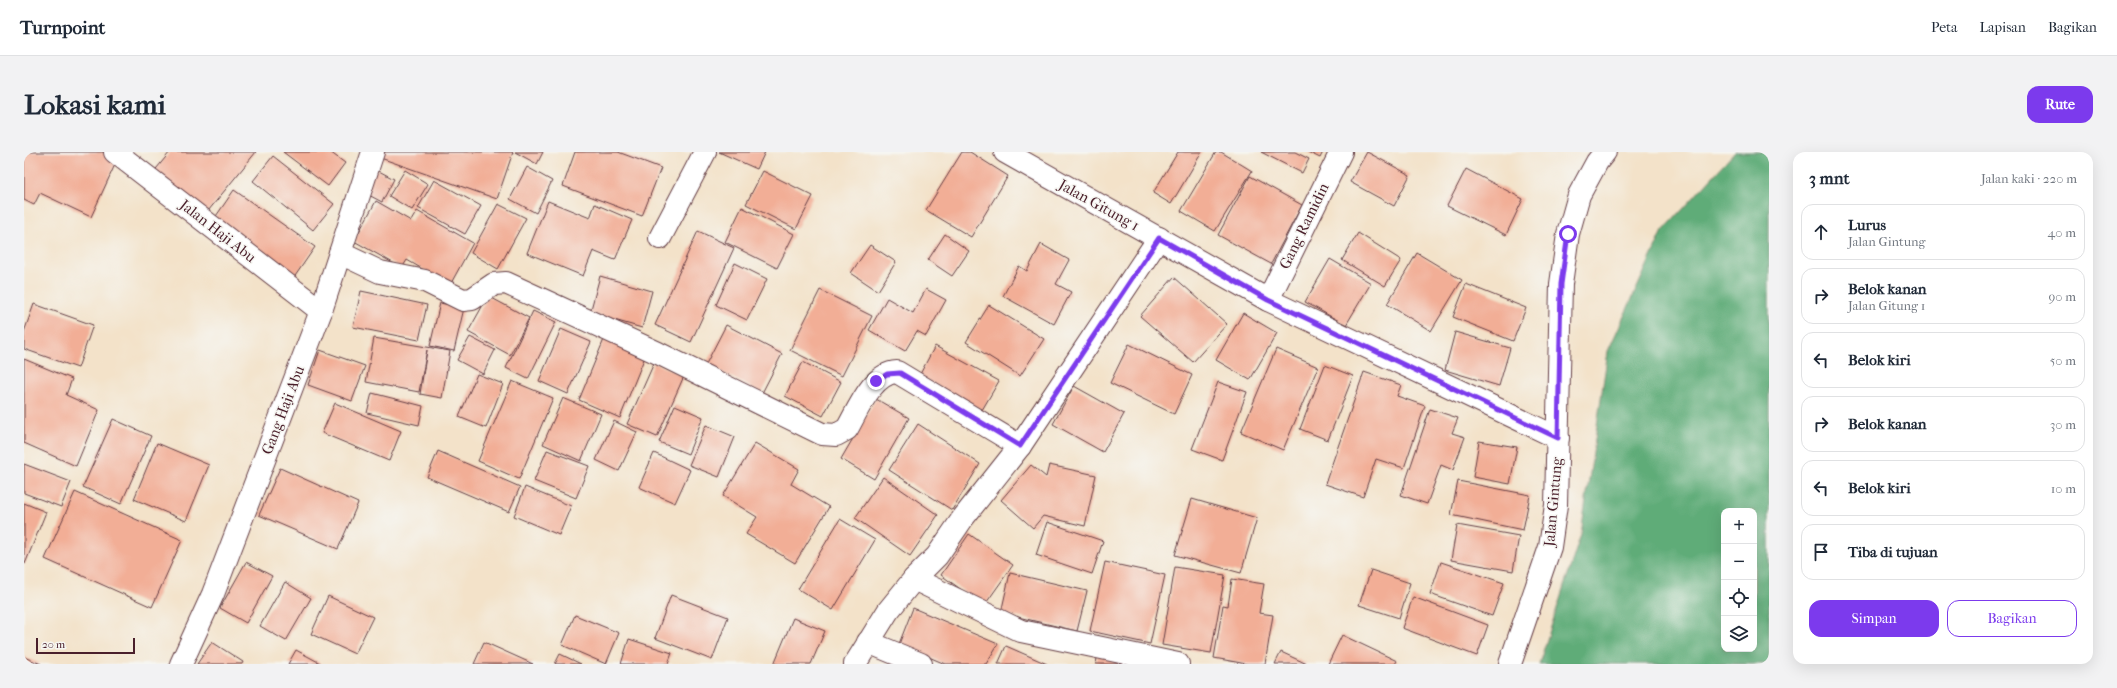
<!DOCTYPE html>
<html lang="id">
<meta charset="utf-8">
<style>
:root{--surface:#fff;--page:#f2f2f3;--text:#1f2937;--muted:#747a83;--line:#e0e1e3;--accent:#7c3aed}
body{margin:0;font-family:"IM FELL French Canon",serif;background:var(--page);color:var(--text)}
.controls{position:absolute;right:12px;bottom:12px;display:grid;overflow:hidden;border-radius:8px;box-shadow:0 4px 16px #0002}
.controls button{width:36px;height:36px;display:grid;place-items:center;padding:0;border:0;border-bottom:1px solid var(--line);background:var(--surface);color:var(--text);font:20px sans-serif}
.scale{position:absolute;left:12px;bottom:10px;width:99px;box-sizing:border-box;padding-left:4px;border:2px solid #4a1f2b;border-top:0;font-size:11px;line-height:14px;white-space:nowrap;color:#4a1f2b;-webkit-text-stroke:3px #f6f6f2;paint-order:stroke}
.stop{position:absolute;width:12px;height:12px;margin:-9px;border:3px solid #7c3aed;border-radius:50%;background:#fff}
.stop.end{background:#7c3aed;border-color:#fff;box-shadow:0 1px 4px #0008}
.list{margin:0;padding:0;list-style:none}
h2{display:flex;justify-content:space-between;align-items:center;height:52px;margin:0;padding:0 16px;font-size:17px}
h2 small{font-size:13px;font-weight:400;color:var(--muted)}
.list li{display:grid;grid-template-columns:26px 1fr auto;gap:12px;align-items:center;box-sizing:border-box;height:56px;margin:0 8px 8px;padding:0 8px;border:1px solid var(--line);border-radius:12px}
.list b{display:block;font-size:15px;white-space:nowrap}
.list p{margin:0;font-size:13px;white-space:nowrap;color:var(--muted)}
.list em{font-size:13px;font-style:normal;color:var(--muted)}
.actions{display:flex;gap:8px;padding:12px 16px}
.actions a{flex:1;padding:9px 0;border:1px solid var(--accent);border-radius:12px;text-align:center;font-size:14px;color:var(--accent)}
.actions .main{background:var(--accent);color:#fff}
.icon{flex:none;width:22px;height:22px;fill:none;stroke:currentColor;stroke-width:2;stroke-linecap:round;stroke-linejoin:round}
.map{position:relative;flex:none;width:1745px;height:512px;overflow:hidden;border-radius:12px}
header{display:flex;align-items:center;gap:24px;box-sizing:border-box;height:56px;padding:0 20px;background:var(--surface);border-bottom:1px solid var(--line)}
header strong{font-size:19px}
nav{display:flex;gap:22px;margin-inline-start:auto;font-size:14px}
.intro{display:flex;align-items:center;justify-content:space-between;box-sizing:border-box;height:96px;padding:0 24px}
h1{margin:0;font-size:28px}
.button{padding:10px 18px;border-radius:12px;background:var(--accent);color:#fff;font-size:14px;font-weight:700}
main{display:flex;gap:24px;padding:0 24px}
aside{flex:1;background:var(--surface);border-radius:12px;box-shadow:0 4px 16px #0002}
.map>svg:first-child{display:block}
.forest{fill:#5eac78;stroke:#546652;fill-rule:evenodd}
.building{fill:#f2ae96}
.lines{fill:none;stroke-linecap:round;stroke-linejoin:round}
.minor-casing{stroke:#633c43;stroke-width:24}
.minor{stroke:#fff;stroke-width:22}
.route{stroke:#7c3aed;stroke-width:5}
.labels{text-anchor:middle;stroke-width:3;stroke-linejoin:round;paint-order:stroke}
.street-label{font-size:15px;fill:#4a1f2b;stroke:#f6f6f2}
</style>
<header>
<strong>Turnpoint</strong>
<nav><a>Peta</a><a>Lapisan</a><a>Bagikan</a></nav>
</header>
<div class="intro"><h1>Lokasi kami</h1><a class="button">Rute</a></div>
<main>
<div class="map">
<svg width="1745" height="512" viewBox="0 0 1745 512">
<rect width="100%" height="100%" fill="#f6f6f2"/>
<filter id="ink" filterUnits="userSpaceOnUse"><feTurbulence type="fractalNoise" baseFrequency=".025" numOctaves="2"/><feDisplacementMap in="SourceGraphic" scale="8" xChannelSelector="R" yChannelSelector="G"/><feConvolveMatrix kernelMatrix="1 2 1 2 8 2 1 2 1" color-interpolation-filters="sRGB"/></filter>
<filter id="wash" filterUnits="userSpaceOnUse"><feTurbulence type="fractalNoise" baseFrequency=".012" numOctaves="4" result="noise"/><feDisplacementMap in="SourceGraphic" scale="16" xChannelSelector="R" yChannelSelector="G"/><feGaussianBlur stdDeviation="0.9" result="paint"/><feColorMatrix in="noise" values="0 0 0 0 0 0 0 0 0 0 0 0 0 0 0 0 0 1.4 0 .05"/><feComposite in="paint" operator="in"/></filter>
<g filter="url(#wash)">
<rect width="100%" height="100%" fill="#f3e2c9"/>
<path class="forest" d="M1711,0H1745V512H1515L1557,382L1584,199L1639,79ZM1700,359H1730V497H1700Z"/>
<g id="blocks">
<g class="building">
<polygon points="0,0 81,0 94,6 67,65 16,41 10,53 0,48"/>
<polygon points="146,0 232,0 180,64 128,22"/>
<polygon points="259,0 306,0 321,11 304,34"/>
<polygon points="350,0 489,0 473,47 348,3"/>
<polygon points="491,0 519,0 513,12"/>
<polygon points="551,0 594,0 637,16 618,64 539,34"/>
<polygon points="695,0 741,0 733,17"/>
<polygon points="938,0 946,0 984,24 947,85 902,58"/>
<polygon points="1154,0 1178,0 1147,52 1129,41"/>
<polygon points="1192,0 1197,0 1228,19 1191,79 1157,59"/>
<polygon points="1237,0 1271,0 1285,7 1278,21"/>
<polygon points="1284,0 1299,0 1296,6"/>
<polygon points="1343,0 1386,23 1370,54 1326,30"/>
<polygon points="249,4 310,52 289,78 229,29"/>
<polygon points="503,15 528,29 512,61 486,47"/>
<polygon points="351,17 370,27 358,50 339,40"/>
<polygon points="1442,17 1499,47 1482,83 1423,54"/>
<polygon points="381,18 404,32 388,58 365,44"/>
<polygon points="739,19 789,44 772,77 722,52"/>
<polygon points="1226,24 1278,53 1247,112 1194,83"/>
<polygon points="410,28 457,54 441,82 394,56"/>
<polygon points="210,38 291,95 269,127 188,70"/>
<polygon points="352,49 387,69 393,59 449,91 426,133 383,108 378,116 330,89"/>
<polygon points="524,49 566,66 571,52 608,68 591,108 569,99 559,124 503,101"/>
<polygon points="474,52 502,66 474,117 447,101"/>
<polygon points="718,55 770,82 753,116 701,90"/>
<polygon points="674,79 710,96 667,190 631,173"/>
<polygon points="1334,81 1377,108 1361,134 1318,108"/>
<polygon points="921,82 945,99 928,124 904,108"/>
<polygon points="1017,92 1045,108 1032,132 1047,140 1030,172 979,144 995,114 1003,119"/>
<polygon points="846,93 872,110 854,139 827,121"/>
<polygon points="1393,101 1438,128 1407,179 1363,152"/>
<polygon points="1306,107 1347,131 1322,173 1281,150"/>
<polygon points="711,111 743,127 723,168 692,153"/>
<polygon points="576,124 628,139 618,176 566,161"/>
<polygon points="1150,125 1203,172 1169,210 1116,164"/>
<polygon points="1442,132 1502,156 1489,189 1429,165"/>
<polygon points="902,137 922,148 902,184 893,179 881,199 845,178 863,146 889,161"/>
<polygon points="796,138 848,164 818,224 766,198"/>
<polygon points="337,139 403,153 395,188 329,175"/>
<polygon points="464,144 505,166 486,203 444,180"/>
<polygon points="416,151 440,156 430,199 406,194"/>
<polygon points="10,152 69,173 54,216 0,197 0,180"/>
<polygon points="965,153 1020,187 996,224 942,190"/>
<polygon points="509,159 532,170 504,227 482,216"/>
<polygon points="1219,161 1253,181 1226,228 1192,208"/>
<polygon points="702,173 758,202 738,241 682,212"/>
<polygon points="537,177 567,190 544,242 515,229"/>
<polygon points="1431,180 1486,196 1475,234 1421,218"/>
<polygon points="446,185 471,198 459,222 433,208"/>
<polygon points="581,185 622,202 596,266 555,248"/>
<polygon points="350,186 426,199 418,246 396,242 403,198 395,240 342,230"/>
<polygon points="1105,192 1168,223 1150,262 1086,231"/>
<polygon points="911,194 975,229 958,258 895,224"/>
<polygon points="1252,197 1294,215 1259,298 1217,280"/>
<polygon points="296,198 341,214 328,249 284,233"/>
<polygon points="0,207 48,227 42,243 75,258 52,314 0,291"/>
<polygon points="779,210 817,230 799,264 761,244"/>
<polygon points="630,211 660,224 633,285 603,272"/>
<polygon points="1301,213 1329,224 1304,288 1276,277"/>
<polygon points="1340,220 1377,233 1373,244 1401,254 1380,316 1352,307 1339,345 1301,332"/>
<polygon points="453,222 479,232 462,276 435,265"/>
<polygon points="488,229 529,246 495,327 454,309"/>
<polygon points="1194,230 1223,240 1198,308 1168,297"/>
<polygon points="1050,234 1100,262 1079,300 1029,272"/>
<polygon points="348,241 399,254 395,273 343,261"/>
<polygon points="539,246 577,262 557,309 519,292"/>
<polygon points="852,247 885,266 850,327 817,307"/>
<polygon points="311,251 377,279 365,309 298,281"/>
<polygon points="651,253 679,265 664,302 635,290"/>
<polygon points="1406,257 1434,266 1428,281 1441,285 1429,318 1417,313 1403,352 1377,343"/>
<polygon points="89,267 127,284 97,352 59,335"/>
<polygon points="590,269 613,280 595,319 572,308"/>
<polygon points="894,272 956,312 928,358 865,318"/>
<polygon points="682,273 711,285 695,325 665,313"/>
<polygon points="1455,289 1493,295 1486,332 1449,325"/>
<polygon points="133,291 185,313 162,369 110,347"/>
<polygon points="731,291 775,317 767,332 805,355 771,411 722,382 733,365 699,344"/>
<polygon points="523,298 565,314 552,346 510,329"/>
<polygon points="414,299 496,335 485,360 403,325"/>
<polygon points="630,301 666,318 651,351 615,335"/>
<polygon points="0,312 47,330 37,355 0,341"/>
<polygon points="1007,313 1022,325 1025,313 1072,323 1061,374 1019,364 1009,376 977,348"/>
<polygon points="256,316 334,351 314,397 235,363"/>
<polygon points="859,325 914,363 886,404 831,366"/>
<polygon points="1434,329 1506,343 1499,378 1427,363"/>
<polygon points="501,335 547,354 535,383 490,364"/>
<polygon points="51,340 158,388 128,455 21,407"/>
<polygon points="1168,347 1233,366 1217,421 1151,403"/>
<polygon points="0,351 22,360 1,412 0,412"/>
<polygon points="816,367 851,388 809,458 774,437"/>
<polygon points="1023,370 1079,389 1068,422 1012,403"/>
<polygon points="1433,373 1495,384 1489,419 1427,408"/>
<polygon points="945,382 989,413 960,454 917,423"/>
<polygon points="222,410 248,424 222,471 196,456"/>
<polygon points="1081,410 1141,423 1126,492 1066,479"/>
<polygon points="1417,410 1480,431 1468,464 1406,442"/>
<polygon points="1151,415 1201,423 1187,501 1138,493"/>
<polygon points="1347,418 1386,431 1375,466 1335,453"/>
<polygon points="986,421 1063,439 1053,479 977,461"/>
<polygon points="1208,427 1240,432 1235,461 1249,463 1241,512 1223,512 1190,506 1199,453 1204,454"/>
<polygon points="261,430 287,446 262,489 236,474"/>
<polygon points="647,443 704,465 688,508 631,486"/>
<polygon points="304,444 349,465 331,502 287,482"/>
<polygon points="1389,445 1464,473 1453,504 1378,476"/>
<polygon points="889,456 974,492 962,512 921,512 875,492"/>
<polygon points="551,463 595,481 582,512 538,493"/>
<polygon points="769,466 801,479 787,512 750,512"/>
<polygon points="1318,483 1373,509 1371,512 1304,512"/>
<polygon points="605,487 648,501 644,512 597,512"/>
<polygon points="188,490 219,510 218,512 173,512"/>
<polygon points="460,490 509,512 450,512"/>
<polygon points="982,494 1023,512 974,512"/>
<polygon points="272,498 298,512 264,512"/>
<polygon points="1074,500 1129,512 1072,512"/>
<polygon points="1257,500 1283,512 1251,512"/>
<polygon points="536,502 557,512 531,512"/>
<polygon points="0,505 17,512 0,512"/>
</g>
</g>
</g>
<g filter="url(#ink)">
<use href="#blocks" fill-opacity="0" stroke="#633c43" stroke-width="1"/>
<g class="lines">
<defs>
<g id="minor">
<polyline points="91,0 297,159"/>
<polyline points="981,0 1244,148 1534,286"/>
<polyline points="636,86 681,0"/>
<path d="M316,101L356,120L401,129L439,148L448,147L470,132L482,131L634,201L798,282L812,283L823,277C834,258 848,221 873,220L996,294"/>
<polyline points="1244,148 1317,0"/>
<polyline points="890,427 997,479 1154,512"/>
<polyline points="844,490 897,512"/>
<polyline points="157,512 189,442 297,159 349,0"/>
<polyline points="831,512 864,459 890,427 913,404 939,366 996,294 1135,86"/>
<polyline points="1486,512 1526,395 1532,353 1537,132 1544,82 1555,43 1573,10 1581,0"/>
</g>
</defs>
<use href="#minor" class="minor-casing"/>
<use href="#minor" class="minor"/>
</g>
</g>
<g class="lines" filter="url(#ink)">
<polyline class="route" points="852,229 863,222 876,221 996,294 1135,86 1244,148 1534,286 1537,132 1544,82"/>
</g>
<g class="labels">
<g class="street-label">
<text transform="translate(1075 53) rotate(29)" y="5">Jalan Gitung 1</text>
<text transform="translate(1280 74) rotate(-64)" y="5">Gang Ramidin</text>
<text transform="translate(194 79) rotate(38)" y="5">Jalan Haji Abu</text>
<text transform="translate(259 258) rotate(-69)" y="5">Gang Haji Abu</text>
<text transform="translate(1529 350) rotate(-85)" y="5">Jalan Gintung</text>
</g>
</g>
</svg>
<div class="controls">
<button>+</button>
<button>−</button>
<button><svg class="icon" aria-label="locate" viewBox="0 0 24 24"><circle cx="12" cy="12" r="6"/><path d="M12 2v4M12 18v4M2 12h4M18 12h4"/></svg></button>
<button><svg class="icon" aria-label="layers" viewBox="0 0 24 24"><path d="M12 4l9 5-9 5-9-5zM3 14l9 5 9-5"/></svg></button>
</div>
<div class="scale">20 m</div>
<div class="stop" style="left:1544px;top:82px"></div>
<div class="stop end" style="left:852px;top:229px"></div>
</div>
<aside>
<h2>3 mnt<small>Jalan kaki · 220 m</small></h2>
<ul class="list">
<li><svg class="icon" aria-label="ahead" viewBox="0 0 24 24"><path d="M12 20V5M6 11l6-6 6 6"/></svg><div><b>Lurus</b><p>Jalan Gintung</p></div><em>40 m</em></li>
<li><svg class="icon" aria-label="right" viewBox="0 0 24 24"><path d="M7 20v-9h11M14 6l5 5-5 5"/></svg><div><b>Belok kanan</b><p>Jalan Gitung 1</p></div><em>90 m</em></li>
<li><svg class="icon" aria-label="left" viewBox="0 0 24 24"><path d="M17 20v-9H6M10 6l-5 5 5 5"/></svg><div><b>Belok kiri</b></div><em>50 m</em></li>
<li><svg class="icon" aria-label="right" viewBox="0 0 24 24"><path d="M7 20v-9h11M14 6l5 5-5 5"/></svg><div><b>Belok kanan</b></div><em>30 m</em></li>
<li><svg class="icon" aria-label="left" viewBox="0 0 24 24"><path d="M17 20v-9H6M10 6l-5 5 5 5"/></svg><div><b>Belok kiri</b></div><em>10 m</em></li>
<li><svg class="icon" aria-label="arrive" viewBox="0 0 24 24"><path d="M6 21V4h12l-3 4 3 4H6"/></svg><div><b>Tiba di tujuan</b></div></li>
</ul>
<div class="actions"><a class="main">Simpan</a><a>Bagikan</a></div>
</aside>
</main>
